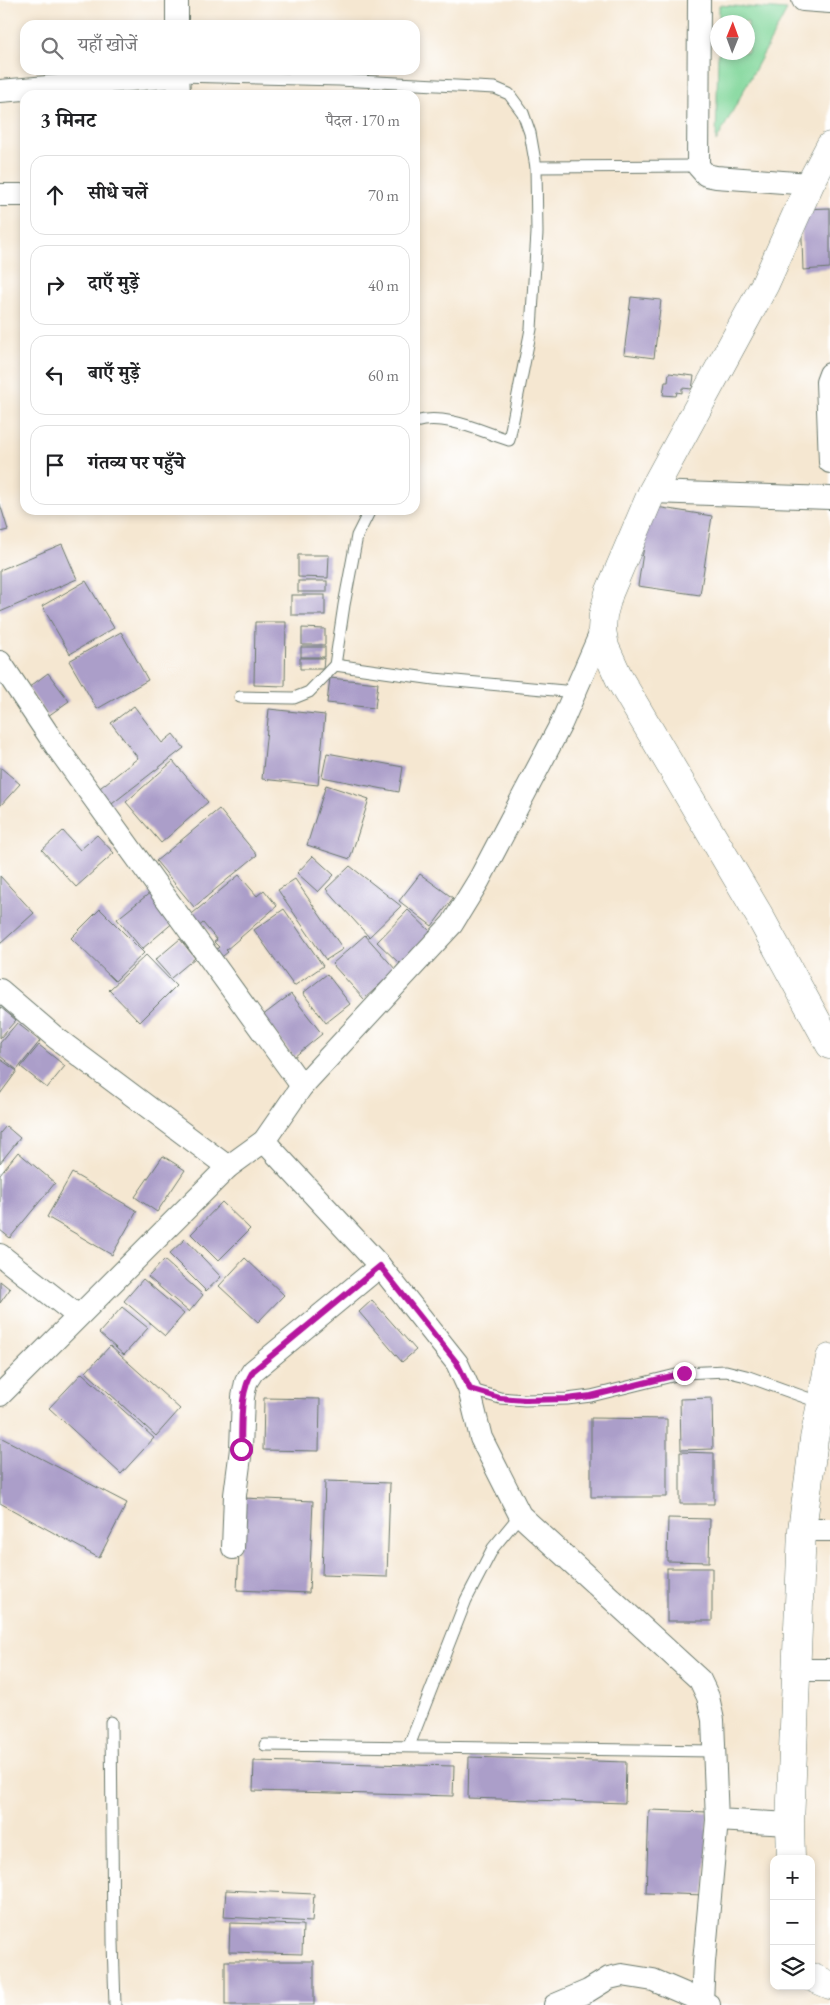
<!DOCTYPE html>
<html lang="hi">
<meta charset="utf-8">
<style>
:root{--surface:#fff;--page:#f2f2f2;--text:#202124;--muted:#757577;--line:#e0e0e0}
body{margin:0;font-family:"EB Garamond","Noto Serif Devanagari",serif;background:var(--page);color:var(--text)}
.controls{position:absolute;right:15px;bottom:15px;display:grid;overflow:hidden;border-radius:10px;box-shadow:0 2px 8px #0003}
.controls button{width:45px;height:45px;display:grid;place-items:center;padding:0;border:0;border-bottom:1px solid var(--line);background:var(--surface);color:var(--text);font:25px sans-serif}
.compass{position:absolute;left:710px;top:15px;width:45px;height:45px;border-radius:50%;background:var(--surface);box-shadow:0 2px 8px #0003;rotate:1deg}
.stop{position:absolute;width:15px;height:15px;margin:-11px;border:4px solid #b5179e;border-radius:50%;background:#fff}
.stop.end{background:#b5179e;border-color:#fff;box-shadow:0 1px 5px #0008}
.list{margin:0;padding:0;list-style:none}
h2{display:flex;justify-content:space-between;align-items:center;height:65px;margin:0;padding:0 20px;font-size:21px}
h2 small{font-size:16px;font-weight:400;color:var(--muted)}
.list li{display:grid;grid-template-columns:32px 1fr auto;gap:15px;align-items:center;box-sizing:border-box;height:80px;margin:0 10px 10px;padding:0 10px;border:1px solid var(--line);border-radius:15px}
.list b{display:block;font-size:19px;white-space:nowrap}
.list em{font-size:16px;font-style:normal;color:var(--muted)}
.icon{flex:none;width:28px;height:28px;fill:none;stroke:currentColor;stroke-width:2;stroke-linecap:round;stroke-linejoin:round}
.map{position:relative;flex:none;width:830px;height:2005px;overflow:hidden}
.search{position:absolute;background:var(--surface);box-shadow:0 2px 8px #0003;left:20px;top:20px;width:400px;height:55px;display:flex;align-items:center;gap:12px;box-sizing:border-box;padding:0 18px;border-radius:15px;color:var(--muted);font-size:19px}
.panel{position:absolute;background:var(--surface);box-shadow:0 2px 8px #0003;left:20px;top:90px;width:400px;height:425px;border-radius:15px}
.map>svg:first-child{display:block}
.green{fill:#82d79b;stroke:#508a68}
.building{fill:#ab9ec9}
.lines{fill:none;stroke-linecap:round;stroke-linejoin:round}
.service-casing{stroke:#6a786b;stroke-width:13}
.minor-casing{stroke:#6a786b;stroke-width:24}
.tertiary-casing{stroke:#6a786b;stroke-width:29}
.service{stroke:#fff;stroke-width:11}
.minor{stroke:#fff;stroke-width:22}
.tertiary{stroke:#fff;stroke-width:28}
.route{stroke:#b5179e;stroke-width:6}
</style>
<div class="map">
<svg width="830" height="2005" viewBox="0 0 830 2005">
<rect width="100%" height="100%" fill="#fff"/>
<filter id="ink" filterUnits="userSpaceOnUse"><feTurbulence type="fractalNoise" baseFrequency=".02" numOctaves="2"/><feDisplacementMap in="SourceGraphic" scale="10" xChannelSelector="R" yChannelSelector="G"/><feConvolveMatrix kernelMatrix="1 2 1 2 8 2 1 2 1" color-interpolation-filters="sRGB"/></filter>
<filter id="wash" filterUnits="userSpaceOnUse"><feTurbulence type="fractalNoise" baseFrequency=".0096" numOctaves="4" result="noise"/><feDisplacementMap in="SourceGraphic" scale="20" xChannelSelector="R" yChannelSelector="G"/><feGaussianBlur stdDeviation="1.12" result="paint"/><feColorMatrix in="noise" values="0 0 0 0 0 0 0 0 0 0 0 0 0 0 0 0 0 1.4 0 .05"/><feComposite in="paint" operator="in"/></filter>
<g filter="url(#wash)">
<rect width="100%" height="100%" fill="#f5e7d1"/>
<polygon class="green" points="719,5 787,10 716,142 718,53 748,52 748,22 719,22"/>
<g id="blocks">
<g class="building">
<polygon points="830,208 830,268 803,270 801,209"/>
<polygon points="631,297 661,300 654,358 624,354"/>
<polygon points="669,373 694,376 692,389 682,388 682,393 677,392 676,396 663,395 665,382 668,382"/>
<polygon points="0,504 8,530 0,532"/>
<polygon points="650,506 712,516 700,595 638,586"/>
<polygon points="62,544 77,579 0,612 0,570"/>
<polygon points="298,555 329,555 328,578 298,577"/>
<polygon points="86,581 114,628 70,654 42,606"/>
<rect x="298" y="581" width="29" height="11"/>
<rect x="291" y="595" width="34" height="20"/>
<polygon points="255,622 286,622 285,686 254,685"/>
<polygon points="302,628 325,629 325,645 302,645"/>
<polygon points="121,632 148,680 97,709 69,661"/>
<rect x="301" y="647" width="24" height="10"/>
<polygon points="300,658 324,658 323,669 300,669"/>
<polygon points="48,673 69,701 48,716 28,688"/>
<polygon points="330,678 378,683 375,708 327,703"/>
<polygon points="134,706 162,743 173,734 184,748 108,807 96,791 138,758 111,723"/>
<polygon points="269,709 325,715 318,785 262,779"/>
<polygon points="327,753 403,767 399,792 322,777"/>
<polygon points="173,761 208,802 161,843 126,802"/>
<polygon points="0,767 20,784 0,806"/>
<polygon points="326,785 369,799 350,859 307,845"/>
<polygon points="219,809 257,855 194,907 156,861"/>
<polygon points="63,831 80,850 97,835 114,853 76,887 42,850"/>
<polygon points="313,856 334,875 318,892 297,873"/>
<polygon points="350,866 401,906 369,937 326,889"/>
<polygon points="420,874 453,898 432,926 399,901"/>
<polygon points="239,875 257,896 264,890 277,906 226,950 228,952 218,960 213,952 219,947 214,942 217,940 203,923 196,929 187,918"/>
<polygon points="0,876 34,913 0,944"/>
<polygon points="295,879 343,949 326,960 278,890"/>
<polygon points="151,892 175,921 142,949 117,919"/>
<polygon points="100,909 144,953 115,981 71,938"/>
<polygon points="284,909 323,966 294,986 254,930"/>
<polygon points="408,910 431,932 400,964 377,942"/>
<polygon points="365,935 396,970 364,999 332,964"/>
<polygon points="180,939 195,958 171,978 155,960"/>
<polygon points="146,955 176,986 140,1022 109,990"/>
<polygon points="327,974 350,1004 326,1023 303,993"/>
<polygon points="291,994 322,1034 294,1057 262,1016"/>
<polygon points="0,1007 16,1020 0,1038"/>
<polygon points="17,1023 40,1041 17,1070 0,1056 0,1043"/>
<polygon points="39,1045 65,1066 47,1088 21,1067"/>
<polygon points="0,1059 17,1071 0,1094"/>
<polygon points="6,1126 20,1138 0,1163 0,1133"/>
<polygon points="18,1152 55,1183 10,1238 0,1230 0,1174"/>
<polygon points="163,1156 185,1170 157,1212 135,1197"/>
<polygon points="72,1173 137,1211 112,1255 47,1217"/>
<polygon points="222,1202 250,1229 218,1261 191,1234"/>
<polygon points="185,1239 221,1277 206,1291 169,1254"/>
<polygon points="245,1258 284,1295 258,1322 219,1286"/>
<polygon points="164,1260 203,1295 189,1312 148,1277"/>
<polygon points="143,1279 184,1314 165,1336 124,1301"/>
<polygon points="0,1281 10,1289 0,1303"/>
<polygon points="372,1300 416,1350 402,1362 359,1312"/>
<polygon points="122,1307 148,1328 124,1355 99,1333"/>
<polygon points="110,1346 180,1409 156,1436 86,1372"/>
<polygon points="82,1373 154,1438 121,1474 49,1408"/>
<polygon points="264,1398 320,1399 319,1451 263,1450"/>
<polygon points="712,1398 713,1449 681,1450 680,1399"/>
<polygon points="591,1418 667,1419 667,1497 591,1497"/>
<polygon points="0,1437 127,1503 99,1558 0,1503"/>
<polygon points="680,1452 714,1453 714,1504 680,1504"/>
<polygon points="325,1481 390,1483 387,1577 322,1575"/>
<polygon points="242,1498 313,1501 309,1593 237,1590"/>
<polygon points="668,1518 710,1519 709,1562 667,1561"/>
<rect x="667" y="1568" width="45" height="53"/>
<polygon points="469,1757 626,1762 625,1803 468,1798"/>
<polygon points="254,1761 454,1766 453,1796 253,1791"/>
<polygon points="649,1810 708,1812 705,1895 646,1893"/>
<polygon points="226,1890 314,1894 312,1922 224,1917"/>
<polygon points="230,1923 303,1925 302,1954 229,1952"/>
<rect x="225" y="1961" width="89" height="44"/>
</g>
</g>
</g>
<g filter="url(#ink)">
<use href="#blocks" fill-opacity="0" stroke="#6a786b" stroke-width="1"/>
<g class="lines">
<defs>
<g id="service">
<path d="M178,76L339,80L495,88L509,94L523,113L530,133L536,167L537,233L531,329L509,440C480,431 445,413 415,422"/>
<polyline points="536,167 698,166"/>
<polyline points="335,665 344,605 357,536 370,510"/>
<polyline points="240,697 294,698 309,692 335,665 434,679 575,692"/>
<polyline points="469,1389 500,1398 525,1400 567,1399 591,1396 684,1373 726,1371 746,1376 821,1403"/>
<polyline points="111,1722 113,1942 115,2005"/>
<polyline points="265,1745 714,1751"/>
<polyline points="409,1746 466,1600 493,1548 520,1515"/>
</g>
<g id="minor">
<polyline points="177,0 177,25"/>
<polyline points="699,0 698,166 706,175 716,177 810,184"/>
<polyline points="803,0 830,2"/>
<polyline points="178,70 179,95"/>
<polyline points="0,91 178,76"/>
<polyline points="0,195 25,195"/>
<polyline points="830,374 827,382 830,462"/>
<polyline points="652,492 830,498"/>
<polyline points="0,662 56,746 302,1086"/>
<polyline points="0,990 56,1038 228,1167"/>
<polyline points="264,1141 380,1266 457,1363 469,1389 481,1438 520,1515 700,1680 708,1697 713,1720 717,1820 704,1962 702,2001 709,2005"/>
<polyline points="0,1255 78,1316"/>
<polyline points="0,1395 228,1167 264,1141 302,1086 452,924 479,880 561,724 602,630"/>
<polyline points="802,1530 830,1530"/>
<polyline points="233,1548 235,1495 241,1449 243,1397 246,1382 253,1371 380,1266"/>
<polyline points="797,1670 830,1670"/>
<polyline points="717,1820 790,1824"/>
<polyline points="555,2005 588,1991 609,1978 622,1975 653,1980 702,2001"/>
</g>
<g id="tertiary">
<polyline points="830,146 810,184 765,284 652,492 609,593 603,615 602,630 605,647 620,680 759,915 830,1045"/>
<polyline points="791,1859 790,1824 802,1530 814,1439 830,1358"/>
<polyline points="811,1977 830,1985"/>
</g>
</defs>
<use href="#service" class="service-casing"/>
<use href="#minor" class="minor-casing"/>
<use href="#tertiary" class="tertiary-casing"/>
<use href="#service" class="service"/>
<use href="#minor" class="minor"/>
<use href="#tertiary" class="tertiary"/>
</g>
</g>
<g class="lines" filter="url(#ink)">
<path class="route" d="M241,1449C242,1423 239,1393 253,1371L380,1266L457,1363L470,1389L500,1398L525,1400L567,1399L591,1396L684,1373"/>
</g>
</svg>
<div class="controls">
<button>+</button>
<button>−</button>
<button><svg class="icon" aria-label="layers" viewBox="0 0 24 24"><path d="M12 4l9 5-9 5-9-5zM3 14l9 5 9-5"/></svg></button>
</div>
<svg class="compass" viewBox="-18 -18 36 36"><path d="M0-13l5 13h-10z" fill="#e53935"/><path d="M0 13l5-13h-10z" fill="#757577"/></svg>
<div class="stop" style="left:241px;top:1449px"></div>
<div class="stop end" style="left:684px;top:1373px"></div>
<div class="search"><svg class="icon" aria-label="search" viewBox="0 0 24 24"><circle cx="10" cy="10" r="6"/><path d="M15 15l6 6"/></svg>यहाँ खोजें</div>
<section class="panel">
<h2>3 मिनट<small>पैदल · 170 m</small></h2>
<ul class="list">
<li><svg class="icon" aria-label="ahead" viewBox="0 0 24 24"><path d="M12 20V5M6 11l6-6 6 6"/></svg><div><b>सीधे चलें</b></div><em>70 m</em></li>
<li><svg class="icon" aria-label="right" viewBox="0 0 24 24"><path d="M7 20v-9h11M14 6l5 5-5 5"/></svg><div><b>दाएँ मुड़ें</b></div><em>40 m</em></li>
<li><svg class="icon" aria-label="left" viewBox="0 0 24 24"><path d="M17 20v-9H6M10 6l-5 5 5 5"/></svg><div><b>बाएँ मुड़ें</b></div><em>60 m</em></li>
<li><svg class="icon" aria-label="arrive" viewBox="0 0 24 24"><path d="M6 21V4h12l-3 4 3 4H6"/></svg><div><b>गंतव्य पर पहुँचे</b></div></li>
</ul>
</section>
</div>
